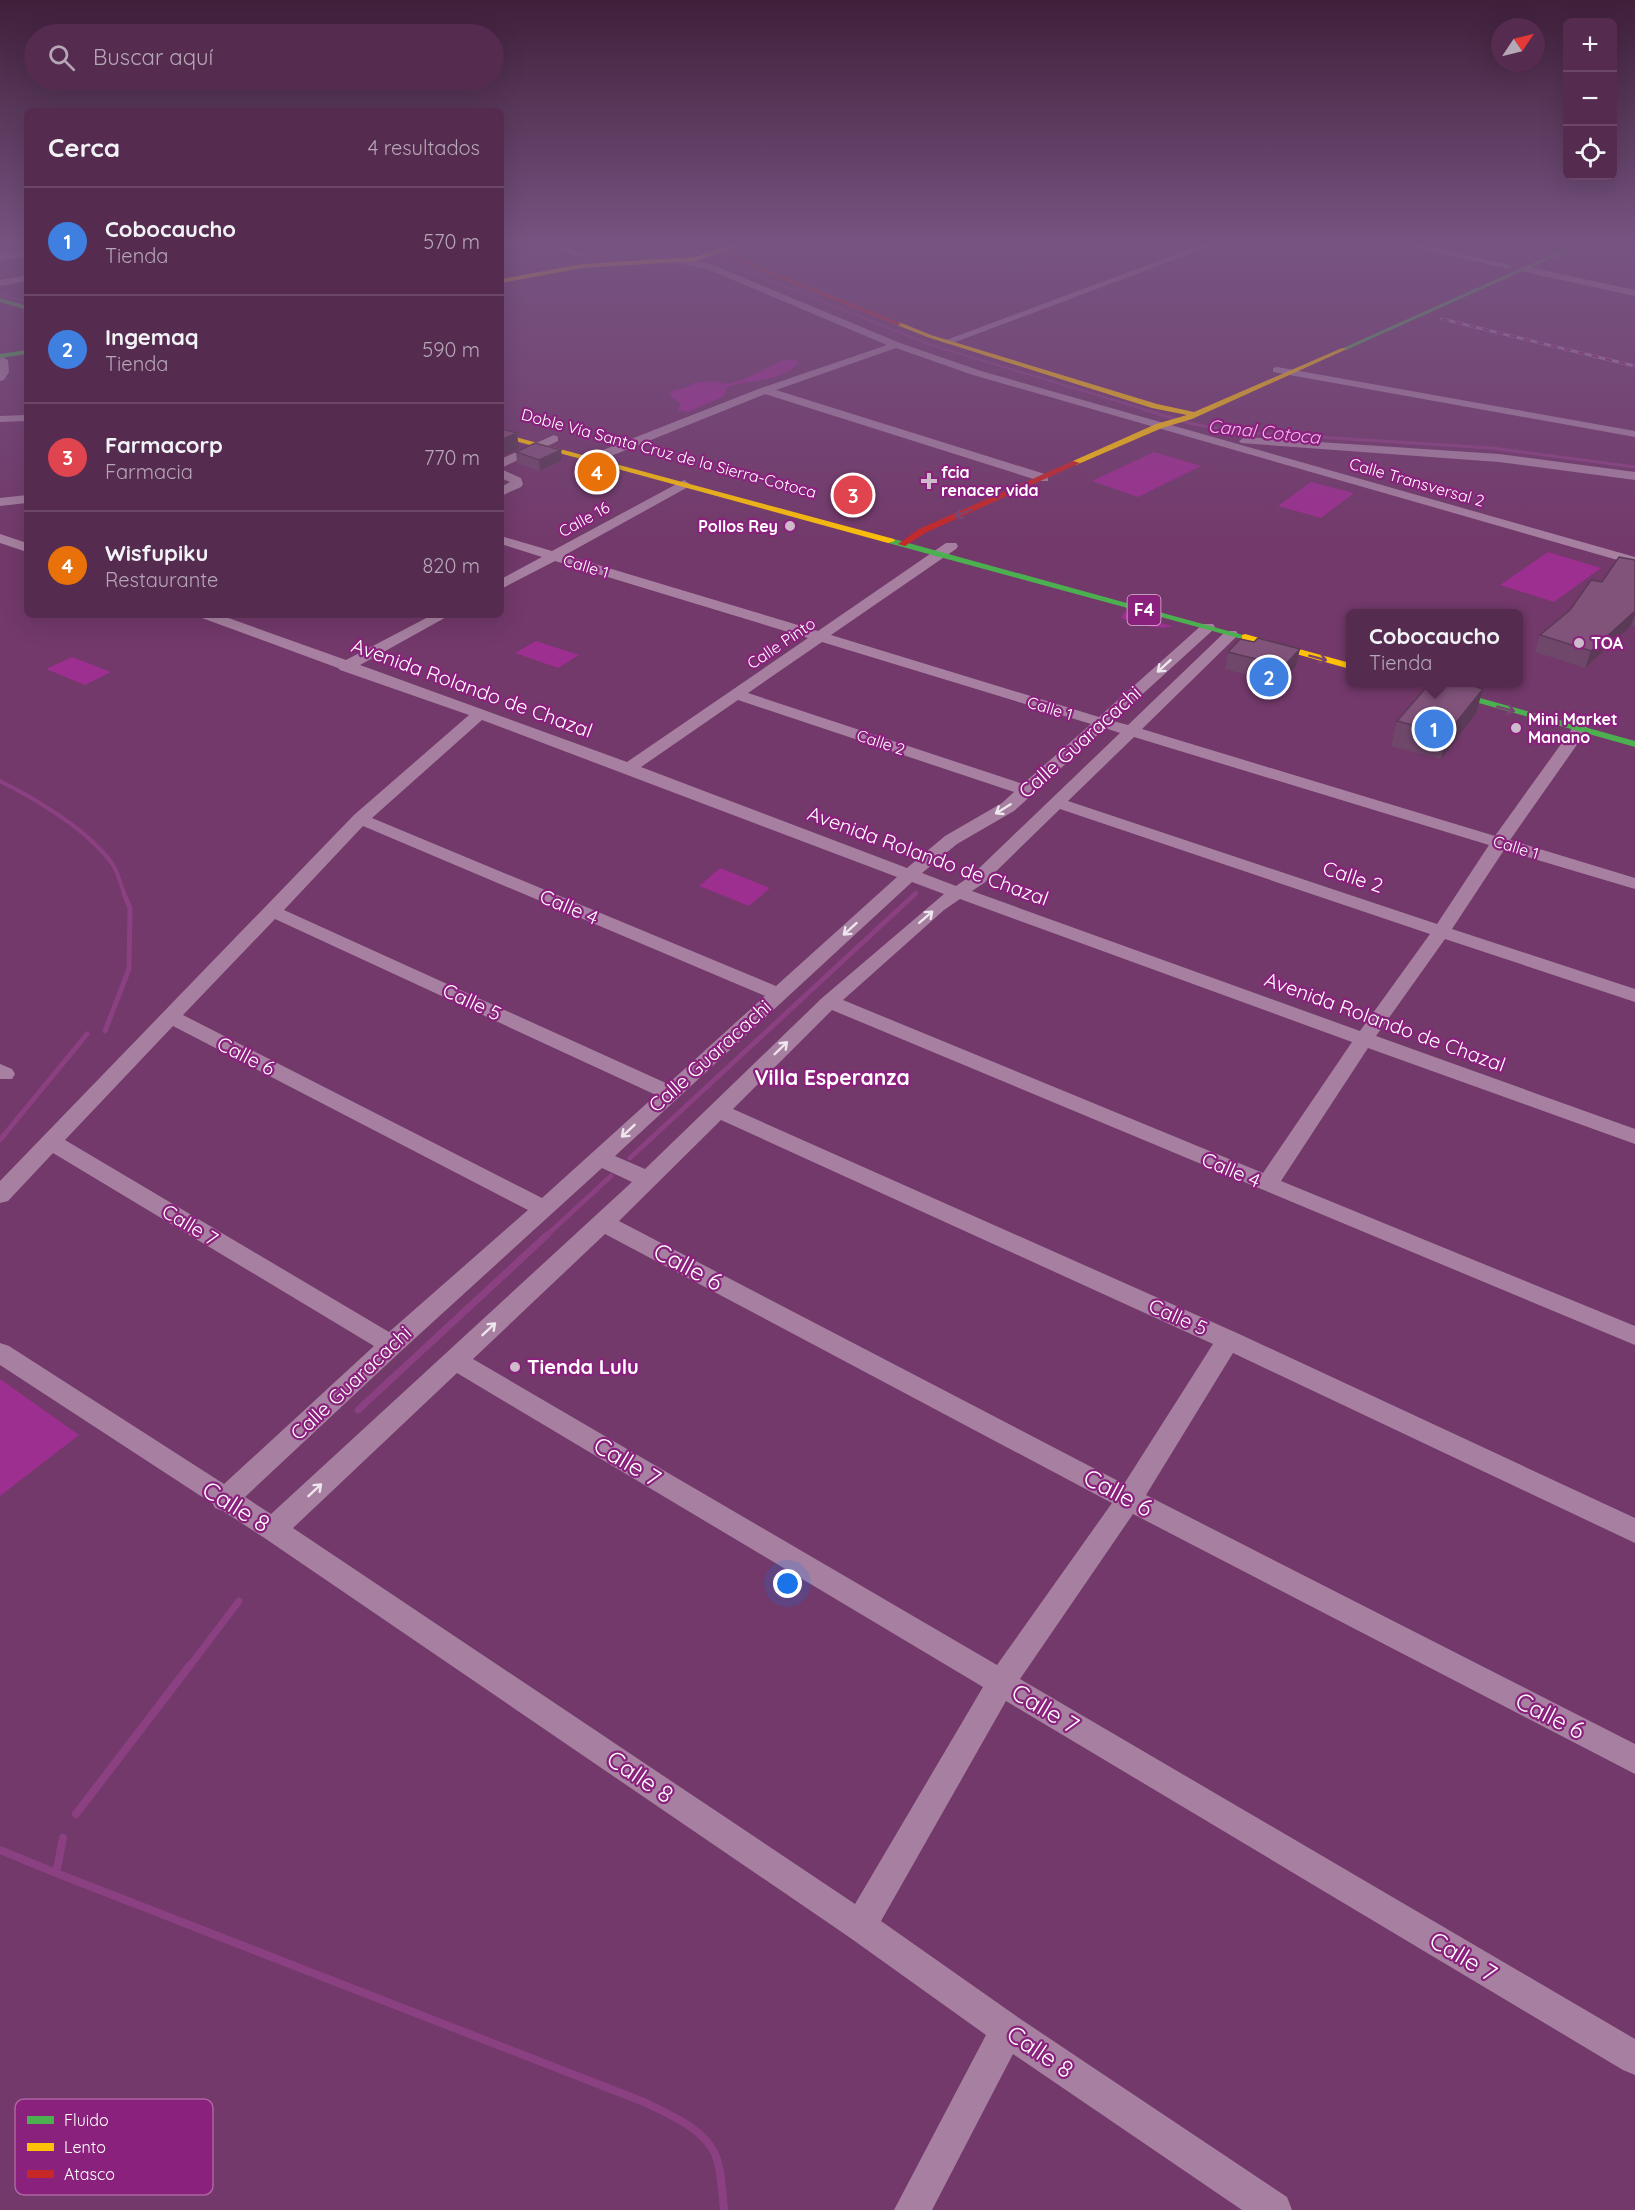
<!DOCTYPE html>
<html lang="es">
<meta charset="utf-8">
<style>
:root{--surface:#562b50;--page:#5c3357;--text:#f1f3f6;--muted:#b6a7b7;--line:#6c4767;--accent:#e797bd}
body{margin:0;font-family:Quicksand,sans-serif;background:var(--page);color:var(--text)}
.controls{position:absolute;right:18px;top:18px;display:grid;overflow:hidden;border-radius:9px;box-shadow:0 6px 24px #0002}
.controls button{width:54px;height:54px;display:grid;place-items:center;padding:0;border:0;border-bottom:2px solid var(--line);background:var(--surface);color:var(--text);font:30px sans-serif}
.compass{position:absolute;left:1491px;top:18px;width:54px;height:54px;border-radius:50%;background:var(--surface);box-shadow:0 6px 24px #0002;rotate:55deg}
.you{position:absolute;left:788px;top:1584px;width:21px;height:21px;margin:-15px;border:4px solid #fff;border-radius:50%;background:#1a73e8;box-shadow:0 0 0 9px #1a73e833}
.badge{display:grid;place-items:center;width:39px;height:39px;border-radius:50%;background:var(--accent);color:#fff;font-size:20px;font-weight:700}
.pin{position:absolute;translate:-50% -50%;border:3px solid #fff;box-shadow:0 2px 6px #0006}
.popup{position:absolute;left:1346px;top:609px;width:177px;height:78px;box-sizing:border-box;display:grid;place-content:center;border-radius:9px;background:var(--surface);filter:drop-shadow(0 2px 4px #0005);font-size:20px;white-space:nowrap;color:var(--muted)}
.popup b{font-size:22px;color:var(--text)}
.popup::after{content:'';position:absolute;left:50%;top:100%;margin-left:-12px;border:12px solid transparent;border-top-color:var(--surface)}
.list{margin:0;padding:0;list-style:none}
h2{display:flex;justify-content:space-between;align-items:center;height:78px;margin:0;padding:0 24px;font-size:26px}
h2 small{font-size:20px;font-weight:400;color:var(--muted)}
.list li{display:grid;grid-template-columns:39px 1fr auto;gap:18px;align-items:center;box-sizing:border-box;height:108px;padding:0 24px;border-top:2px solid var(--line)}
.list b{display:block;font-size:22px;white-space:nowrap}
.list p{margin:0;font-size:20px;white-space:nowrap;color:var(--muted)}
.list em{font-size:20px;font-style:normal;color:var(--muted)}
.icon{flex:none;width:33px;height:33px;fill:none;stroke:currentColor;stroke-width:2;stroke-linecap:round;stroke-linejoin:round}
.map{position:relative;flex:none;width:1635px;height:2210px;overflow:hidden}
.search{position:absolute;background:var(--surface);box-shadow:0 6px 24px #0002;left:24px;top:24px;width:480px;height:66px;display:flex;align-items:center;gap:15px;box-sizing:border-box;padding:0 21px;border-radius:33px;color:var(--muted);font-size:22px}
.panel{position:absolute;background:var(--surface);box-shadow:0 6px 24px #0002;left:24px;top:108px;width:480px;height:510px;border-radius:9px}
.map>svg:first-child{display:block}
.green{fill:#9d2f90}
.lines{fill:none;stroke-linecap:round;stroke-linejoin:round}
.stream-far5{stroke:#8b4081;stroke-width:2}
.stream-far4{stroke:#8b4081;stroke-width:3}
.stream-far3{stroke:#8b4081;stroke-width:4}
.stream-far2{stroke:#8b4081;stroke-width:5}
.stream-far1{stroke:#8b4081;stroke-width:7}
.stream{stroke:#8b4081;stroke-width:8}
.street{fill:#a780a1;fill-rule:evenodd}
.fast{fill:#4caf50;fill-rule:evenodd}
.slow{fill:#ffc107;fill-rule:evenodd}
.jam{fill:#c62828;fill-rule:evenodd}
.rail-casing{stroke:#a580a1;stroke-width:3}
.rail{stroke:#8a217c;stroke-width:2;stroke-dasharray:7;stroke-linecap:butt}
.wall{fill:#6f476a}
.shaded-wall{fill:#5a3a56}
.building{fill:#81537b;stroke:#5a3a56;stroke-width:1.5}
.oneway{stroke:#7a4471}
.oneway2{stroke:#ede6ec}
.poi-dot{fill:#cebacb;stroke:#8a217c;stroke-width:2}
.labels{text-anchor:middle;stroke-width:4.5;stroke-linejoin:round;paint-order:stroke}
.far-street-label{font-size:16px;fill:#fff;stroke:#8a217c}
.far-poi-label{font-size:16px;font-weight:bold;fill:#fff;stroke:#8a217c;text-anchor:start}
.far-water-label{font-size:18px;font-style:italic;fill:#f2b9ec;stroke:#8a217c}
.shield{fill:#8a217c;stroke:#dcbcd8;stroke-width:1.5}
.shield-label{font-size:18px;font-weight:bold;fill:#fff}
.street-label{font-size:20px;fill:#fff;stroke:#8a217c}
.poi-label{font-size:20px;font-weight:bold;fill:#fff;stroke:#8a217c;text-anchor:start}
.neighbourhood-label{font-size:21px;font-weight:bold;fill:#fff;stroke:#8a217c}
.near-street-label{font-size:24px;fill:#fff;stroke:#8a217c}
.key{fill:#8a217c;stroke:#ad64a3;stroke-width:1.5}
.key-label{font-size:16px;fill:#fff}
</style>
<div class="map">
<svg width="1635" height="2210" viewBox="0 0 1635 2210">
<rect width="100%" height="100%" fill="#72396a"/>
<g class="green">
<path d="M783,360H795L799,362C782,383 750,379 727,387L724,396L688,412L678,410L681,404L670,396L671,391L688,387L693,383L712,381L727,384L742,380Z"/>
<polygon points="1154,452 1201,466 1138,497 1092,481"/>
<polygon points="1311,482 1354,493 1321,518 1278,506"/>
<polygon points="1548,552 1601,568 1554,602 1500,585"/>
<path d="M1124,612L1172,626C1154,631 1138,623 1121,618Z"/>
<polygon points="536,641 579,655 558,668 515,653"/>
<polygon points="72,657 111,672 85,685 46,669"/>
<polygon points="720,868 770,888 749,906 699,886"/>
<polygon points="0,1379 79,1435 0,1496"/>
</g>
<g class="lines">
<g class="stream-far5">
<polyline points="671,241 931,345 1150,411"/>
<polyline points="611,256 696,253"/>
<polyline points="0,294 27,302"/>
</g>
<polyline class="stream-far4" points="1145,410 1193,424 1238,432 1491,448 1635,467"/>
<g class="stream-far3">
<path d="M0,781C36,799 90,831 113,865C118,873 121,886 125,895"/>
<polyline points="914,895 916,893"/>
</g>
<g class="stream-far2">
<polyline points="105,1031 129,969 130,908 124,894"/>
<polyline points="0,1140 87,1034"/>
<polyline points="630,1158 915,894"/>
<polyline points="546,1236 611,1176"/>
</g>
<g class="stream-far1">
<polyline points="358,1410 547,1235"/>
<polyline points="189,1667 239,1601"/>
</g>
<g class="stream">
<polyline points="76,1814 190,1665"/>
<path d="M63,1838L56,1873L644,2102C668,2114 704,2128 715,2154C722,2171 722,2192 724,2210"/>
<polyline points="0,1850 56,1873"/>
</g>
<g class="street">
<polygon points="544,241 555,241 583,254 575,256"/>
<polygon points="1212,241 1224,241 950,344 941,342"/>
<polygon points="1388,241 1404,241 1513,266 1508,269"/>
<polygon points="27,250 27,256 0,261 0,255"/>
<polygon points="681,258 713,265 900,343 981,371 1635,557 1635,565 973,375 896,348 776,390 1048,475 1048,481 1040,481 765,394 611,456 603,456 603,450 761,388 887,345 707,269 678,263 676,261"/>
<polygon points="1524,266 1635,290 1635,296 1521,271 1521,267"/>
<polygon points="27,275 27,281 0,286 0,280"/>
<polygon points="3,357 8,360 9,372 4,380 0,381 0,358"/>
<polygon points="1277,367 1635,431 1635,437 1273,372 1273,368"/>
<polygon points="27,415 27,421 0,422 0,416"/>
<polygon points="554,435 558,437 558,441 501,468 501,459"/>
<polygon points="1245,437 1499,454 1635,472 1635,480 1499,462 1241,443 1239,441"/>
<polygon points="501,469 521,478 523,484 521,487 501,496 501,487 510,482 501,478"/>
<path d="M684,480L690,484L688,487L565,555L818,631L946,543H956L958,546L956,549L831,635L1099,717L1203,624H1213L1215,627L1213,630L1113,721L1128,725L1226,631H1236L1238,634L1236,637L1142,729L1495,836L1574,726H1586L1588,729L1510,840L1635,878V889L1504,850L1452,929L1635,989V1002L1445,939L1376,1036L1635,1129V1144L1368,1048L1281,1181L1635,1326V1345L832,1010L733,1109L1237,1333L1635,1518V1543L1233,1353L1146,1495L1635,1744V1774L1133,1514L1020,1679L1635,2039V2075L1623,2070L1006,1701L881,1921L1019,2018L1287,2197L1292,2210H1242L1013,2054L932,2210H894L986,2035L849,1937L263,1537L223,1511L215,1508L213,1504L0,1365V1343L9,1346L224,1484L374,1346L53,1153L8,1201L0,1203V1181L354,815L469,715L340,670L338,668L202,618L200,615H220L346,660L432,615H450L360,665L627,762L808,638L555,561L501,589V579L542,557L501,544V536L552,551ZM822,642L1091,724L1023,784L748,693ZM738,700L1014,792L1002,803L945,836L907,868L641,767ZM482,720L897,877L776,986L372,818ZM1105,728L1120,733L972,875L956,886L922,873L957,844L1014,811ZM1134,737L1489,845L1437,924L1068,801ZM1060,809L1430,934L1360,1031L972,891L984,883ZM363,826L765,996L668,1084L284,910ZM912,882L944,894L822,998L645,1169L615,1156ZM960,899L1352,1042L1263,1173L843,1000L944,910ZM275,919L656,1095L542,1198L183,1015ZM173,1026L528,1210L389,1332L65,1140ZM721,1120L1213,1344L1124,1484L619,1221ZM602,1168L632,1182L271,1514L245,1497L400,1352ZM605,1234L1112,1503L997,1665L473,1359ZM457,1373L983,1687L855,1904L293,1528Z"/>
<polygon points="27,495 27,503 0,506 0,498"/>
<polygon points="0,534 27,543 27,552 0,543"/>
<polygon points="0,1064 12,1069 15,1074 12,1079 0,1079"/>
</g>
<g class="fast">
<polygon points="612,241 619,241 592,254 587,253"/>
<polygon points="1582,241 1590,241 1346,350 1341,349"/>
<polygon points="0,298 27,306 27,310 0,302"/>
<polygon points="27,350 27,354 0,358 0,354"/>
<polygon points="888,539 894,539 1250,637 1242,639 888,543"/>
<polygon points="1404,682 1422,682 1635,741 1635,747"/>
</g>
<g class="slow">
<polygon points="746,241 755,241 695,261 582,268 501,283 501,279 582,264 694,257"/>
<polygon points="899,322 931,335 1157,404 1194,412 1342,348 1347,349 1192,419 1162,428 1076,465 1072,463 1073,461 1156,424 1187,415 1152,408 927,337 897,325"/>
<polygon points="501,433 894,539 895,541 888,543 501,437"/>
<polygon points="1245,634 1350,663 1350,669 1242,639 1242,635"/>
</g>
<g class="jam">
<polygon points="722,251 726,251 750,263 902,324 897,325 746,265 722,253"/>
<polygon points="1073,461 1080,463 925,533 905,546 898,544 919,529"/>
</g>
<defs>
<polyline id="rail" points="1442,319 1635,366"/>
</defs>
<use href="#rail" class="rail-casing"/>
<use href="#rail" class="rail"/>
</g>
<g class="wall">
<polygon points="561,450 562,460 540,471 517,463 516,452"/>
<polygon points="1635,560 1635,627 1631,626 1585,668 1535,652 1540,635 1602,582"/>
<polygon points="1228,652 1296,666 1280,684 1225,669"/>
<polygon points="1476,713 1441,759 1391,746 1397,721"/>
</g>
<g class="shaded-wall">
<polygon points="517,433 519,448 501,457 501,440"/>
<polygon points="561,450 562,460 540,471 539,460"/>
<polygon points="1635,611 1635,615 1631,626 1585,668 1591,651"/>
<polygon points="1300,649 1296,666 1280,684 1284,666"/>
<polygon points="1483,689 1476,713 1441,759 1447,734"/>
</g>
<g class="building">
<polygon points="501,429 517,433 501,440"/>
<polygon points="535,443 561,450 539,460 516,452"/>
<polygon points="1619,557 1635,560 1635,611 1591,651 1540,635 1570,610 1591,580 1602,582"/>
<polygon points="1258,638 1300,649 1284,666 1228,652 1240,639 1254,642"/>
<polygon points="1431,682 1460,682 1483,689 1447,734 1397,721"/>
</g>
<defs><path id="oneway-shaft" d="M-6 0H5M1.5-3L5.5 0L1.5 3" fill="none" stroke-width="1.6" stroke-linecap="round" stroke-linejoin="round" transform="scale(1.5)"/></defs>
<g class="oneway">
<use href="#oneway-shaft" transform="translate(963 513) rotate(157)"/>
<use href="#oneway-shaft" transform="translate(1318 658) rotate(15)"/>
<use href="#oneway-shaft" transform="translate(1506 709) rotate(15)"/>
</g>
<g class="oneway2">
<use href="#oneway-shaft" transform="translate(1164 666) rotate(138)"/>
<use href="#oneway-shaft" transform="translate(1003 809) rotate(148)"/>
<use href="#oneway-shaft" transform="translate(926 917) rotate(-41)"/>
<use href="#oneway-shaft" transform="translate(850 929) rotate(138)"/>
<use href="#oneway-shaft" transform="translate(781 1048) rotate(-44)"/>
<use href="#oneway-shaft" transform="translate(628 1131) rotate(137)"/>
<use href="#oneway-shaft" transform="translate(489 1329) rotate(-43)"/>
<use href="#oneway-shaft" transform="translate(315 1490) rotate(-43)"/>
</g>
<linearGradient id="sky" x2="0" y2="1"><stop stop-color="#3f1f3a"/><stop offset="0.44" stop-color="#765481"/><stop offset="1" stop-color="#765481" stop-opacity="0"/></linearGradient>
<rect width="1635" height="550" fill="url(#sky)"/>
<g class="poi-dot">
<path d="M926 472h6v6h6v6h-6v6h-6v-6h-6v-6h6z"/>
<circle cx="790" cy="526" r="6"/>
<circle cx="1579" cy="643" r="6"/>
<circle cx="1516" cy="728" r="6"/>
<circle cx="515" cy="1367" r="6"/>
</g>
<g class="labels">
<g class="far-street-label">
<text transform="translate(669 453) rotate(15)" y="6">Doble Vía Santa Cruz de la Sierra-Cotoca</text>
<text transform="translate(1417 482) rotate(16)" y="6">Calle Transversal 2</text>
<text transform="translate(584 519) rotate(-29)" y="6">Calle 16</text>
<text transform="translate(586 566) rotate(17)" y="6">Calle 1</text>
<text transform="translate(781 643) rotate(-34)" y="6">Calle Pinto</text>
<text transform="translate(1050 708) rotate(17)" y="6">Calle 1</text>
<text transform="translate(881 742) rotate(18)" y="6">Calle 2</text>
<text transform="translate(1516 847) rotate(17)" y="6">Calle 1</text>
</g>
<g class="far-poi-label">
<text x="941" y="478">fcia<tspan x="941" dy="18">renacer vida</tspan></text>
<text x="778" y="532" text-anchor="end">Pollos Rey</text>
<text x="1591" y="649">TOA</text>
<text x="1528" y="725">Mini Market<tspan x="1528" dy="18">Manano</tspan></text>
</g>
<g class="far-water-label">
<text transform="translate(1264 432) rotate(6)" y="6">Canal Cotoca</text>
</g>
<rect class="shield" x="1127.5" y="595" width="33" height="30" rx="4.5"/>
<g class="shield-label">
<text x="1144" y="616">F4</text>
</g>
<g class="street-label">
<text transform="translate(472 688) rotate(20)" y="7">Avenida Rolando de Chazal</text>
<text transform="translate(1080 742) rotate(-42)" y="7">Calle Guaracachi</text>
<text transform="translate(928 856) rotate(20)" y="7">Avenida Rolando de Chazal</text>
<text transform="translate(1353 877) rotate(18)" y="7">Calle 2</text>
<text transform="translate(569 907) rotate(23)" y="7">Calle 4</text>
<text transform="translate(472 1002) rotate(25)" y="7">Calle 5</text>
<text transform="translate(1385 1022) rotate(20)" y="7">Avenida Rolando de Chazal</text>
<text transform="translate(246 1056) rotate(27)" y="7">Calle 6</text>
<text transform="translate(710 1056) rotate(-42)" y="7">Calle Guaracachi</text>
<text transform="translate(1231 1170) rotate(23)" y="7">Calle 4</text>
<text transform="translate(190 1225) rotate(31)" y="7">Calle 7</text>
<text transform="translate(1178 1317) rotate(24)" y="7">Calle 5</text>
<text transform="translate(351 1383) rotate(-43)" y="7">Calle Guaracachi</text>
</g>
<g class="poi-label">
<text x="527" y="1374">Tienda Lulu</text>
</g>
<g class="neighbourhood-label">
<text x="832" y="1085">Villa Esperanza</text>
</g>
<g class="near-street-label">
<text transform="translate(688 1267) rotate(28)" y="8">Calle 6</text>
<text transform="translate(627 1462) rotate(31)" y="8">Calle 7</text>
<text transform="translate(1118 1493) rotate(28)" y="8">Calle 6</text>
<text transform="translate(236 1507) rotate(32)" y="8">Calle 8</text>
<text transform="translate(1045 1709) rotate(31)" y="8">Calle 7</text>
<text transform="translate(1550 1716) rotate(27)" y="8">Calle 6</text>
<text transform="translate(640 1777) rotate(34)" y="8">Calle 8</text>
<text transform="translate(1463 1957) rotate(31)" y="8">Calle 7</text>
<text transform="translate(1040 2052) rotate(34)" y="8">Calle 8</text>
</g>
</g>
<rect x="15" y="2099" width="198" height="96" rx="9" class="key"/>
<rect x="27" y="2116" width="27" height="8" fill="#4caf50"/>
<rect x="27" y="2143" width="27" height="8" fill="#ffc107"/>
<rect x="27" y="2170" width="27" height="8" fill="#c62828"/>
<g class="key-label">
<text x="64" y="2126">Fluido</text>
<text x="64" y="2153">Lento</text>
<text x="64" y="2180">Atasco</text>
</g>
</svg>
<div class="controls">
<button>+</button>
<button>−</button>
<button><svg class="icon" aria-label="locate" viewBox="0 0 24 24"><circle cx="12" cy="12" r="6"/><path d="M12 2v4M12 18v4M2 12h4M18 12h4"/></svg></button>
</div>
<svg class="compass" viewBox="-18 -18 36 36"><path d="M0-13l5 13h-10z" fill="#e53935"/><path d="M0 13l5-13h-10z" fill="#b6a7b7"/></svg>
<div class="you"></div>
<div class="pin badge" style="left:1434px;top:729px;background:#3f7fe0">1</div>
<div class="popup"><b>Cobocaucho</b>Tienda</div>
<div class="pin badge" style="left:1269px;top:677px;background:#3f7fe0">2</div>
<div class="pin badge" style="left:853px;top:495px;background:#e0444e">3</div>
<div class="pin badge" style="left:597px;top:472px;background:#e8710a">4</div>
<div class="search"><svg class="icon" aria-label="search" viewBox="0 0 24 24"><circle cx="10" cy="10" r="6"/><path d="M15 15l6 6"/></svg>Buscar aquí</div>
<section class="panel">
<h2>Cerca<small>4 resultados</small></h2>
<ul class="list">
<li><span class="badge" style="background:#3f7fe0">1</span><div><b>Cobocaucho</b><p>Tienda</p></div><em>570 m</em></li>
<li><span class="badge" style="background:#3f7fe0">2</span><div><b>Ingemaq</b><p>Tienda</p></div><em>590 m</em></li>
<li><span class="badge" style="background:#e0444e">3</span><div><b>Farmacorp</b><p>Farmacia</p></div><em>770 m</em></li>
<li><span class="badge" style="background:#e8710a">4</span><div><b>Wisfupiku</b><p>Restaurante</p></div><em>820 m</em></li>
</ul>
</section>
</div>
